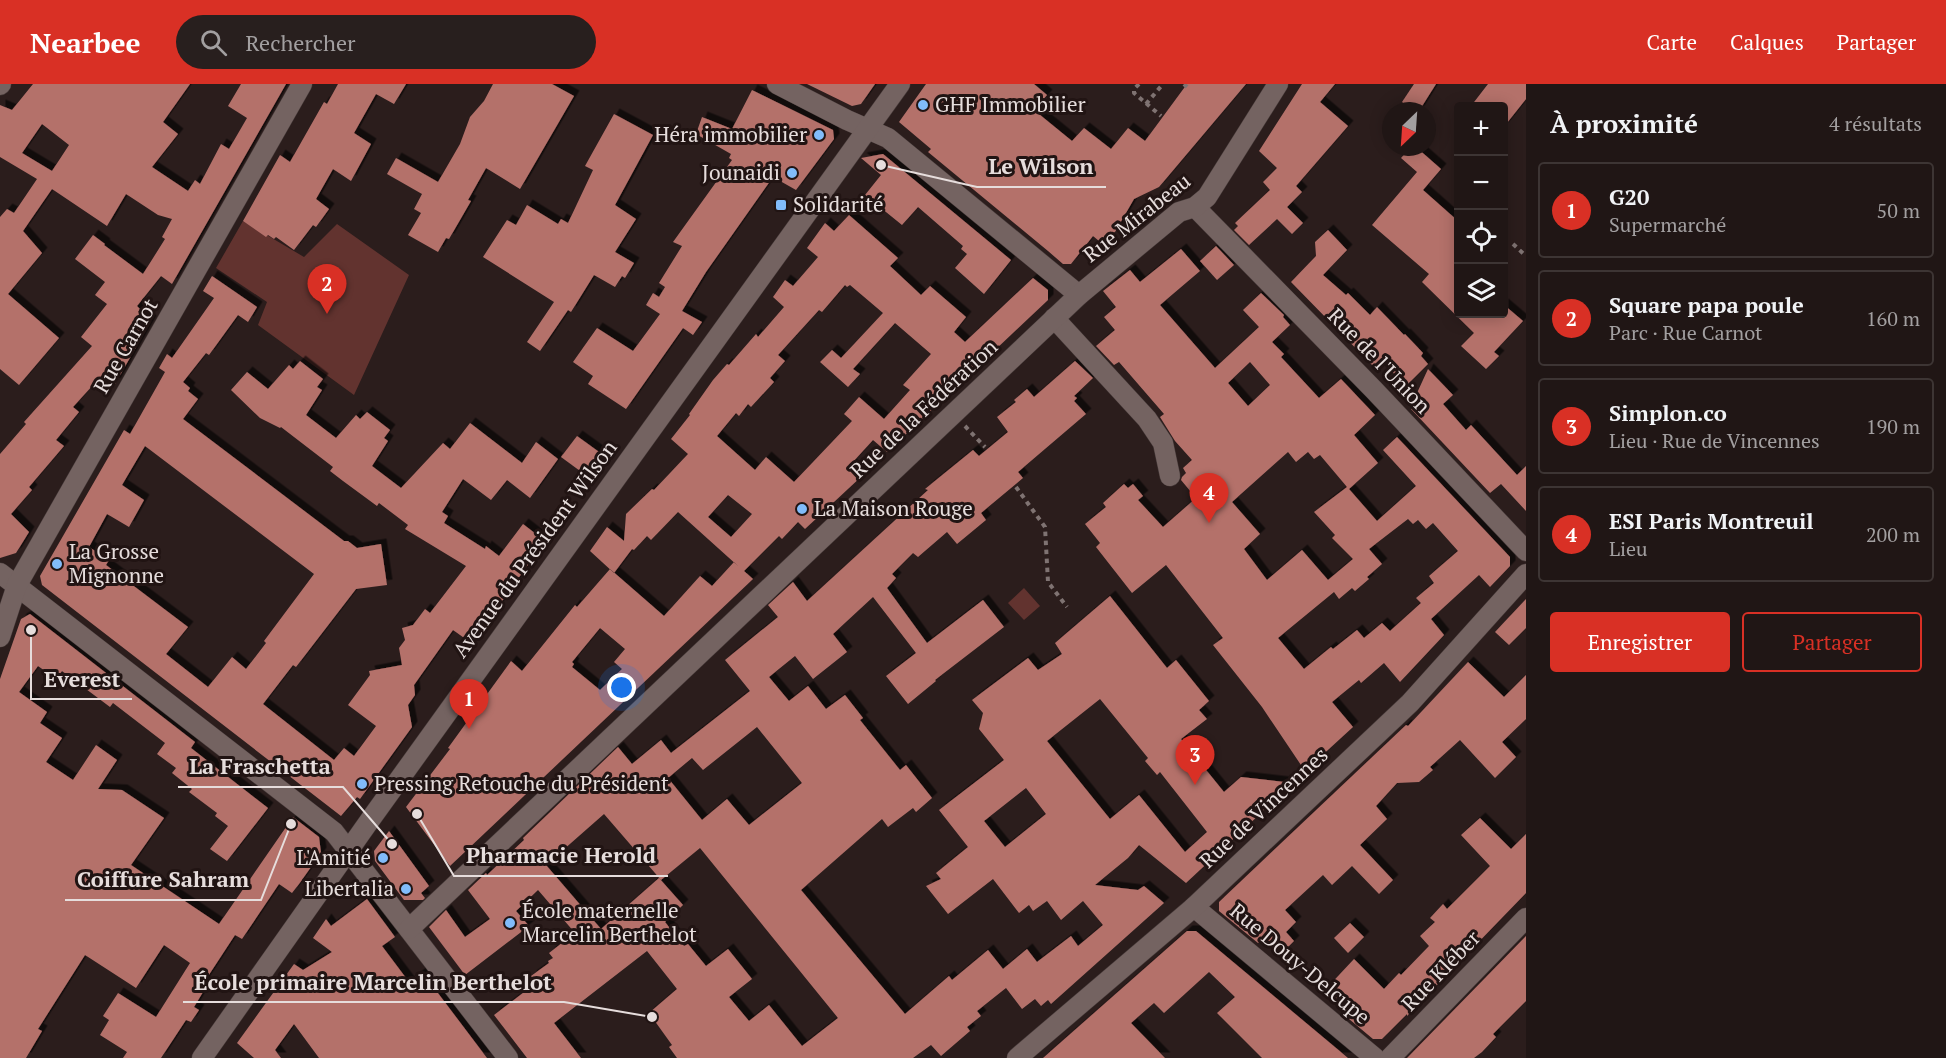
<!DOCTYPE html>
<html lang="fr">
<meta charset="utf-8">
<style>
:root{--surface:#201615;--page:#281f1e;--text:#f1f3f6;--muted:#a29fa0;--line:#3d3534;--accent:#d93025}
body{margin:0;font-family:"PT Serif",serif;background:var(--page);color:var(--text)}
.controls{position:absolute;right:18px;top:18px;display:grid;overflow:hidden;border-radius:6px;box-shadow:0 3px 15px #0003}
.controls button{width:54px;height:54px;display:grid;place-items:center;padding:0;border:0;border-bottom:2px solid var(--line);background:var(--surface);color:var(--text);font:30px sans-serif}
.compass{position:absolute;left:1382px;top:18px;width:54px;height:54px;border-radius:50%;background:var(--surface);box-shadow:0 3px 15px #0003;rotate:205deg}
.you{position:absolute;left:622px;top:604px;width:21px;height:21px;margin:-15px;border:4px solid #fff;border-radius:50%;background:#1a73e8;box-shadow:0 0 0 9px #1a73e833}
.badge{display:grid;place-items:center;width:39px;height:39px;border-radius:50%;background:var(--accent);color:#fff;font-size:20px;font-weight:700}
.pin{position:absolute;translate:-50% -50px;filter:drop-shadow(0 2px 3px #0008)}
.pin::after{content:'';position:absolute;top:32px;width:21px;height:18px;background:inherit;clip-path:polygon(0 0,100% 0,50% 100%)}
.list{margin:0;padding:0;list-style:none}
h2{display:flex;justify-content:space-between;align-items:center;height:78px;margin:0;padding:0 24px;font-size:26px}
h2 small{font-size:20px;font-weight:400;color:var(--muted)}
.list li{display:grid;grid-template-columns:39px 1fr auto;gap:18px;align-items:center;box-sizing:border-box;height:96px;margin:0 12px 12px;padding:0 12px;border:2px solid var(--line);border-radius:6px}
.list b{display:block;font-size:22px;white-space:nowrap}
.list p{margin:0;font-size:20px;white-space:nowrap;color:var(--muted)}
.list em{font-size:20px;font-style:normal;color:var(--muted)}
.actions{display:flex;gap:12px;padding:18px 24px}
.actions a{flex:1;padding:14px 0;border:2px solid var(--accent);border-radius:6px;text-align:center;font-size:21px;color:var(--accent)}
.actions .main{background:var(--accent);color:#fff}
.icon{flex:none;width:33px;height:33px;fill:none;stroke:currentColor;stroke-width:2;stroke-linecap:round;stroke-linejoin:round}
.map{position:relative;flex:none;width:1526px;height:974px;overflow:hidden}
header{display:flex;align-items:center;gap:36px;box-sizing:border-box;height:84px;padding:0 30px;background:var(--accent);color:#fff}
header strong{font-size:28px}
nav{display:flex;gap:33px;margin-inline-start:auto;font-size:21px}
.search{width:420px;height:54px;background:var(--page);display:flex;align-items:center;gap:15px;box-sizing:border-box;padding:0 21px;border-radius:33px;color:var(--muted);font-size:22px}
main{display:flex}
aside{flex:1;background:var(--surface)}
.map>svg:first-child{display:block}
.green{fill:#62332f}
.building{fill:#b4716b;fill-rule:evenodd;filter:url(#shadow)}
.lines{fill:none;stroke-linecap:round;stroke-linejoin:round}
.minor-casing{stroke:#463a39;stroke-width:21}
.path{stroke:#7f7372;stroke-width:4;stroke-dasharray:4.5 4.5;stroke-linecap:butt}
.minor{stroke:#746361;stroke-width:20}
.poi-dot{fill:#81bcfa;stroke:#211413;stroke-width:2}
.labels{text-anchor:middle;stroke-width:6;stroke-linejoin:round;paint-order:stroke}
.poi-label{font-size:21px;fill:#e6dddc;stroke:#211413;text-anchor:start}
.street-label{font-size:21px;fill:#e6dddc;stroke:#211413}
.leader{fill:none;stroke:#e6dddc;stroke-width:2}
.callout-dot{fill:#e6dddc;stroke:#211413;stroke-width:2}
.callout-label{font-size:22px;text-anchor:middle;font-weight:bold;fill:#e6dddc;stroke:#211413;stroke-width:6;stroke-linejoin:round;paint-order:stroke}
</style>
<header>
<strong>Nearbee</strong>
<div class="search"><svg class="icon" aria-label="search" viewBox="0 0 24 24"><circle cx="10" cy="10" r="6"/><path d="M15 15l6 6"/></svg>Rechercher</div>
<nav><a>Carte</a><a>Calques</a><a>Partager</a></nav>
</header>
<main>
<div class="map">
<svg width="1526" height="974" viewBox="0 0 1526 974">
<defs>
<filter id="shadow"><feDropShadow dx="5.5" dy="-5.5" stdDeviation="0" flood-color="#0009"/></filter>
</defs>
<rect width="100%" height="100%" fill="#2b1d1c"/>
<g class="green">
<polygon points="243,137 304,173 337,140 409,191 354,311 258,241 267,218 216,184"/>
<polygon points="1024,504 1040,522 1024,536 1008,519"/>
</g>
<g class="building">
<path d="M33,0H190L163,38L178,50L152,83L188,107L195,96L200,100L221,60L229,65L247,34L228,22L241,0H286L172,200L161,192L137,222L140,225L138,228L151,237L115,300L103,290L73,323L79,328L56,356L64,362L29,403L32,406L11,430L29,448L16,469L0,474V370L26,340L24,338L92,262L81,253L107,220L95,211L105,198L75,175L93,151L105,160L104,161L143,190L165,155L162,153L172,135L158,131L126,110L107,142L52,105L23,147L42,169L8,210L59,254L19,301L0,285V133L7,125L14,129L37,95L0,73V21L12,26ZM42,40L69,61L52,87L22,69Z"/>
<polygon points="338,0 406,0 394,20 376,10 354,49 371,60 351,97 333,85 316,115 329,125 316,143 313,141 294,166 276,153 274,155 268,151 266,153 243,137 280,71 290,78 324,18 327,20"/>
<polygon points="493,0 552,0 574,12 520,105 486,84 468,116 471,117 449,155 446,154 438,168 408,151 421,129 414,125 422,110 387,90 396,74 438,98 460,60 470,33 484,17"/>
<polygon points="807,0 875,0 861,20 852,22"/>
<polygon points="926,0 1034,0 1047,11 1034,26 1072,57 1084,44 1111,65 1128,44 1145,57 1187,0 1246,0 1159,103 1134,115 1115,148 1099,157 1093,152 1071,180 1063,180 1048,167 928,68 931,65 899,38"/>
<polygon points="1302,0 1335,0 1320,18 1348,42 1296,102 1302,108 1287,123 1303,139 1292,150 1277,135 1249,161 1234,146 1238,142 1235,139 1270,106 1263,98 1277,84 1259,67"/>
<polygon points="1414,0 1436,0 1419,27 1414,27 1402,18"/>
<polygon points="1488,0 1526,0 1526,15 1503,44 1503,22 1471,22"/>
<polygon points="752,6 833,46 834,55 796,106 773,93 706,188 682,227 702,238 693,251 683,244 626,325 588,300 593,292 573,278 597,244 633,267 660,230 646,221 653,209 659,213 665,203 659,199 682,162 673,158 732,76 729,74 731,70 696,50 702,33 732,45"/>
<polygon points="614,30 653,51 615,121 636,135 615,168 634,179 625,194 622,192 615,203 594,191 571,228 568,226 540,267 527,258 554,218 483,173 507,136 516,141 527,121 558,140 561,135 568,139 593,86 585,82"/>
<polygon points="1411,63 1416,63 1441,85 1423,106 1458,137 1458,230 1503,230 1503,220 1523,237 1494,268 1499,272 1486,285 1461,262 1474,249 1422,198 1429,190 1372,141 1417,88 1401,74"/>
<polygon points="883,70 1011,176 984,210 955,184 967,170 961,165 963,162 918,123 902,141 865,111 881,91 861,74"/>
<path d="M849,131L898,174L890,182L921,211L930,202L966,233L954,248L965,258L1033,194L1048,206V216L887,368L873,356L851,380L863,391L805,445L798,438L782,455L779,452L744,487L753,495L450,782L406,723L450,665L448,664L511,577L522,587L575,521L577,523L610,485L664,532L700,492L712,502L734,478L738,482L678,428L651,456L647,452L634,466L632,465L614,489L590,467L607,443L624,457L626,430L652,405L654,406L688,370L671,355L690,331L689,330L713,296L727,280L729,281L756,250L758,253L784,223L773,213L785,196L793,202L818,173L807,164L825,139L834,147ZM845,201L847,203L850,201L883,229L841,274L832,266L820,278L848,303L860,290L853,285L895,239L931,270L903,301L910,306L884,335L859,313L844,330L852,337L794,398L766,373L755,386L717,352L736,329L739,332L748,320L751,323L774,298L770,294L785,277L778,271L819,226L822,228ZM728,411L752,430L731,453L708,433ZM600,544L625,565L614,578L622,585L600,606L572,583L574,580L572,578Z"/>
<polygon points="1328,146 1347,166 1323,191 1346,211 1348,209 1370,231 1377,223 1404,251 1405,250 1423,269 1421,272 1428,280 1408,300 1400,292 1398,294 1382,277 1375,284 1291,198 1316,172 1315,158"/>
<polygon points="1216,162 1234,181 1217,196 1200,177"/>
<path d="M1181,165L1200,187L1160,221L1215,284L1259,243L1243,226L1261,209L1284,231L1283,233L1290,241L1272,258L1284,270L1281,273L1319,314L1341,295L1375,331L1354,351L1378,379L1349,405L1377,437L1416,402L1383,366L1397,353L1510,473V482L1490,503L1479,491L1431,535L1444,551L1400,598L1384,579L1361,599L1359,596L1332,618L1353,643L1305,687L1262,623L1213,561L1223,554L1166,481L1132,509L1096,463L1100,459L1085,440L1106,423L1103,419L1124,400L1128,404L1133,400L1143,412L1138,416L1163,443L1196,414L1181,396L1182,393L1186,389L1183,384L1192,376L1175,357L1160,333L1164,330L1119,278L1114,281L1096,262L1115,246L1104,233L1116,223L1103,207L1130,186L1140,198ZM1250,278L1270,301L1248,322L1228,299ZM1288,368L1296,378L1308,368L1314,375L1320,371L1347,403L1314,428L1335,451L1332,454L1353,475L1328,496L1302,466L1267,496L1244,465L1260,450L1232,418ZM1408,435L1413,440L1418,436L1426,445L1433,439L1458,467L1429,492L1434,499L1416,514L1421,519L1390,547L1382,539L1364,554L1357,546L1333,565L1331,563L1304,585L1278,554L1334,508L1339,515L1352,504L1355,507L1369,495L1367,493L1382,480L1369,465Z"/>
<path d="M212,192L257,223L248,238L238,231L209,271L206,269L183,298L190,304L188,307L198,315L183,335L344,457H348L357,464L381,460L387,501L356,505L296,583L293,581L263,620L334,676L344,664L354,672L376,642L348,621L370,591L369,587L402,581L399,564L405,556L402,544L413,541L425,525L430,529L466,482L405,445L408,441L379,419L377,422L343,397L330,387L333,383L281,343L280,344L260,334L231,306L247,288L268,305L289,281L293,285L300,277L323,295L317,303L322,306L306,331L336,354L356,331L360,335L367,328L390,346L384,354L388,357L372,382L401,404L443,359L450,365L470,339L522,379L536,358L558,375L530,414L507,396L491,416L463,395L442,428L448,432L444,439L485,465L486,462L499,472L523,440L545,457L495,527L491,524L467,556L453,546L414,601L415,611L408,621L412,643L360,715L357,713L341,732L42,501L40,492L124,346L130,350L165,288L159,284L167,270L172,274L214,214L203,207ZM145,362L314,490L264,557L266,559L246,585L232,573L208,603L166,570L188,543L106,481L109,476L89,463L107,430L129,443L144,416L122,401Z"/>
<path d="M1075,277L1093,294L1074,312L1077,314L1074,317L1086,330L1018,388L1023,394L981,429L986,436L957,460L947,448L918,473L913,469L892,490L896,494L887,504L927,559L983,516L1004,543L935,596L936,597L908,620L886,592L916,569L873,513L833,550L847,568L813,595L795,572L769,593L789,617L808,602L826,625L845,611L863,634L860,636L900,686L906,681L932,714L916,728L913,724L888,743L882,735L801,806L905,930L949,892L952,896L988,866L1003,885L1027,865L1037,878L1071,852L1078,862L1103,841L1083,817L1061,836L1047,817L1033,827L1029,821L1019,829L993,795L948,830L926,802L941,795L936,789L968,763L939,726L1004,676L979,645L983,629L972,616L1028,574L1038,586L1062,570L1055,559L1110,512L1167,584L1176,576L1209,617L1199,626L1207,635L1181,655L1224,708L1241,693L1293,699L1186,799L1139,761L1128,774L1095,801L1138,806L1144,802L1164,819L1051,920L1048,916L1041,922L1035,915L1022,925L1006,904L977,927L981,932L967,943L970,947L941,972L931,961L913,974H677L669,963L672,961L649,929L677,905L647,867L554,939L581,974H527L494,931L536,899L531,892L549,879L548,877L553,874L549,869L575,849L538,806L516,827L529,842L465,891L429,843L446,826L465,853L490,835L468,806L486,789L487,791L524,756L523,754L618,663L632,680L661,656L671,669L750,607L725,576L778,533L768,521L793,498L807,517L928,406L925,405L973,366L979,372L1008,348L997,333L1016,318L1014,316L1027,305L1034,313ZM1100,615L1148,674L1145,677L1157,691L1160,688L1207,748L1185,768L1139,711L1110,735L1047,657ZM757,643L802,699L749,741L727,715L702,736L668,694L692,674L703,686ZM1026,704L1046,730L1005,763L984,737ZM604,730L661,796L700,764L838,934L802,962L769,921L749,937L729,913L752,895L728,865L706,882L688,860L684,862L665,838L683,821L659,794L601,845L546,781Z"/>
<polygon points="1428,285 1453,311 1443,320 1466,346 1471,341 1517,391 1526,382 1526,427 1501,400 1490,409 1411,325 1422,314 1417,309"/>
<polygon points="577,352 606,373 591,395 561,373"/>
<polygon points="1526,515 1526,544 1509,561 1495,548"/>
<polygon points="30,530 195,658 191,664 268,724 227,777 210,765 228,742 215,732 217,729 189,708 192,705 172,689 176,684 157,670 165,659 113,619 110,623 62,587 56,595 38,582 19,608 47,628 40,639 62,654 46,678 73,696 96,661 117,676 98,705 122,706 164,734 131,781 219,840 293,733 319,753 321,769 299,800 292,809 279,800 242,855 235,851 199,906 203,908 194,923 199,926 191,938 186,936 161,974 123,974 127,968 100,951 109,936 103,932 118,909 156,933 190,879 164,861 136,904 85,871 38,945 42,947 26,974 0,974 0,595 21,535"/>
<polygon points="1468,578 1504,613 1526,591 1526,635 1502,658 1516,673 1495,694 1460,656 1430,683 1433,686 1419,698 1397,699 1376,722 1387,735 1360,761 1393,796 1379,810 1352,782 1332,801 1323,791 1285,826 1296,838 1286,848 1294,857 1280,871 1264,854 1258,859 1219,827 1219,818 1406,641 1408,642"/>
<polygon points="1480,734 1511,765 1526,750 1526,809 1407,932 1407,930 1382,955 1373,955 1343,930 1347,926 1325,906 1354,875 1384,905 1399,889 1401,891 1429,862 1420,852 1435,838 1430,834 1443,820 1447,825 1490,782 1461,751"/>
<polygon points="389,747 429,802 421,809 425,814 423,816 404,816 375,777 374,767"/>
<polygon points="367,815 395,853 382,862 409,898 422,888 487,974 319,974 294,940 275,966 281,974 254,974 237,959 294,880 303,886 332,868 313,854 326,835 331,842"/>
<polygon points="1350,839 1364,853 1348,869 1334,854"/>
<polygon points="1187,847 1196,847 1348,974 1262,974 1217,929 1235,913 1209,888 1164,929 1154,919 1131,939 1165,974 1043,974"/>
<polygon points="1526,852 1526,917 1493,950 1496,953 1482,968 1474,974 1407,974"/>
</g>
<g class="lines">
<defs>
<g id="minor">
<polyline points="777,0 847,36 888,54 1079,211"/>
<polyline points="0,1 1,0"/>
<polyline points="1195,123 1374,306 1526,467"/>
<polyline points="1054,234 1147,335 1163,359 1170,392"/>
<polyline points="0,489 334,748 508,974"/>
<polyline points="0,553 17,501 302,0"/>
<polyline points="1194,823 1375,974"/>
<polyline points="409,845 1079,211 1179,128 1195,123 1207,113 1278,0"/>
<polyline points="202,974 370,736 900,0"/>
<polyline points="1017,974 1194,823 1410,619 1526,490"/>
<polyline points="1390,974 1526,834"/>
</g>
</defs>
<use href="#minor" class="minor-casing"/>
<g class="path">
<polyline points="1139,0 1134,5 1134,9 1161,32"/>
<polyline points="1184,0 1187,3"/>
<polyline points="1146,20 1163,0"/>
<polyline points="1513,160 1526,172"/>
<polyline points="965,342 985,363"/>
<polyline points="1016,403 1045,443 1048,498 1067,523"/>
</g>
<use href="#minor" class="minor"/>
</g>
<g class="poi-dot">
<circle cx="923" cy="21" r="6"/>
<circle cx="819" cy="51" r="6"/>
<circle cx="792" cy="89" r="6"/>
<rect x="775" y="115" width="12" height="12" rx="3"/>
<circle cx="802" cy="425" r="6"/>
<circle cx="57" cy="480" r="6"/>
<circle cx="362" cy="700" r="6"/>
<circle cx="383" cy="774" r="6"/>
<circle cx="406" cy="805" r="6"/>
<circle cx="510" cy="839" r="6"/>
</g>
<g class="labels">
<g class="poi-label">
<text x="935" y="28">GHF Immobilier</text>
<text x="807" y="58" text-anchor="end">Héra immobilier</text>
<text x="780" y="96" text-anchor="end">Jounaidi</text>
<text x="793" y="128">Solidarité</text>
<text x="814" y="432">La Maison Rouge</text>
<text x="69" y="475">La Grosse<tspan x="69" dy="24">Mignonne</tspan></text>
<text x="374" y="707">Pressing Retouche du Président</text>
<text x="371" y="781" text-anchor="end">L'Amitié</text>
<text x="394" y="812" text-anchor="end">Libertalia</text>
<text x="522" y="834">École maternelle<tspan x="522" dy="24">Marcelin Berthelot</tspan></text>
</g>
<g class="street-label">
<text transform="translate(1137 134) rotate(-38)" y="7">Rue Mirabeau</text>
<text transform="translate(126 262) rotate(-60)" y="7">Rue Carnot</text>
<text transform="translate(1379 277) rotate(46)" y="7">Rue de l'Union</text>
<text transform="translate(924 325) rotate(-43)" y="7">Rue de la Fédération</text>
<text transform="translate(535 465) rotate(-54)" y="7">Avenue du Président Wilson</text>
<text transform="translate(1264 724) rotate(-43)" y="7">Rue de Vincennes</text>
<text transform="translate(1300 880) rotate(40)" y="7">Rue Douy-Delcupe</text>
<text transform="translate(1441 887) rotate(-46)" y="7">Rue Kléber</text>
</g>
</g>
<path class="leader" d="M881 81L977 103H1106M31 546L31 615H132M392 760L343 703H178M417 730L454 792H668M291 740L261 816H65M652 933L564 918H183"/>
<g class="callout-dot">
<circle cx="881" cy="81" r="6"/>
<circle cx="31" cy="546" r="6"/>
<circle cx="392" cy="760" r="6"/>
<circle cx="417" cy="730" r="6"/>
<circle cx="291" cy="740" r="6"/>
<circle cx="652" cy="933" r="6"/>
</g>
<g class="callout-label">
<text x="1041" y="90">Le Wilson</text>
<text x="82" y="603">Everest</text>
<text x="260" y="690">La Fraschetta</text>
<text x="561" y="779">Pharmacie Herold</text>
<text x="163" y="803">Coiffure Sahram</text>
<text x="373" y="906">École primaire Marcelin Berthelot</text>
</g>
</svg>
<div class="controls">
<button>+</button>
<button>−</button>
<button><svg class="icon" aria-label="locate" viewBox="0 0 24 24"><circle cx="12" cy="12" r="6"/><path d="M12 2v4M12 18v4M2 12h4M18 12h4"/></svg></button>
<button><svg class="icon" aria-label="layers" viewBox="0 0 24 24"><path d="M12 4l9 5-9 5-9-5zM3 14l9 5 9-5"/></svg></button>
</div>
<svg class="compass" viewBox="-18 -18 36 36"><path d="M0-13l5 13h-10z" fill="#e53935"/><path d="M0 13l5-13h-10z" fill="#a29fa0"/></svg>
<div class="you"></div>
<div class="pin badge" style="left:469px;top:645px">1</div>
<div class="pin badge" style="left:327px;top:230px">2</div>
<div class="pin badge" style="left:1195px;top:701px">3</div>
<div class="pin badge" style="left:1209px;top:439px">4</div>
</div>
<aside>
<h2>À proximité<small>4 résultats</small></h2>
<ul class="list">
<li><span class="badge">1</span><div><b>G20</b><p>Supermarché</p></div><em>50 m</em></li>
<li><span class="badge">2</span><div><b>Square papa poule</b><p>Parc · Rue Carnot</p></div><em>160 m</em></li>
<li><span class="badge">3</span><div><b>Simplon.co</b><p>Lieu · Rue de Vincennes</p></div><em>190 m</em></li>
<li><span class="badge">4</span><div><b>ESI Paris Montreuil</b><p>Lieu</p></div><em>200 m</em></li>
</ul>
<div class="actions"><a class="main">Enregistrer</a><a>Partager</a></div>
</aside>
</main>
